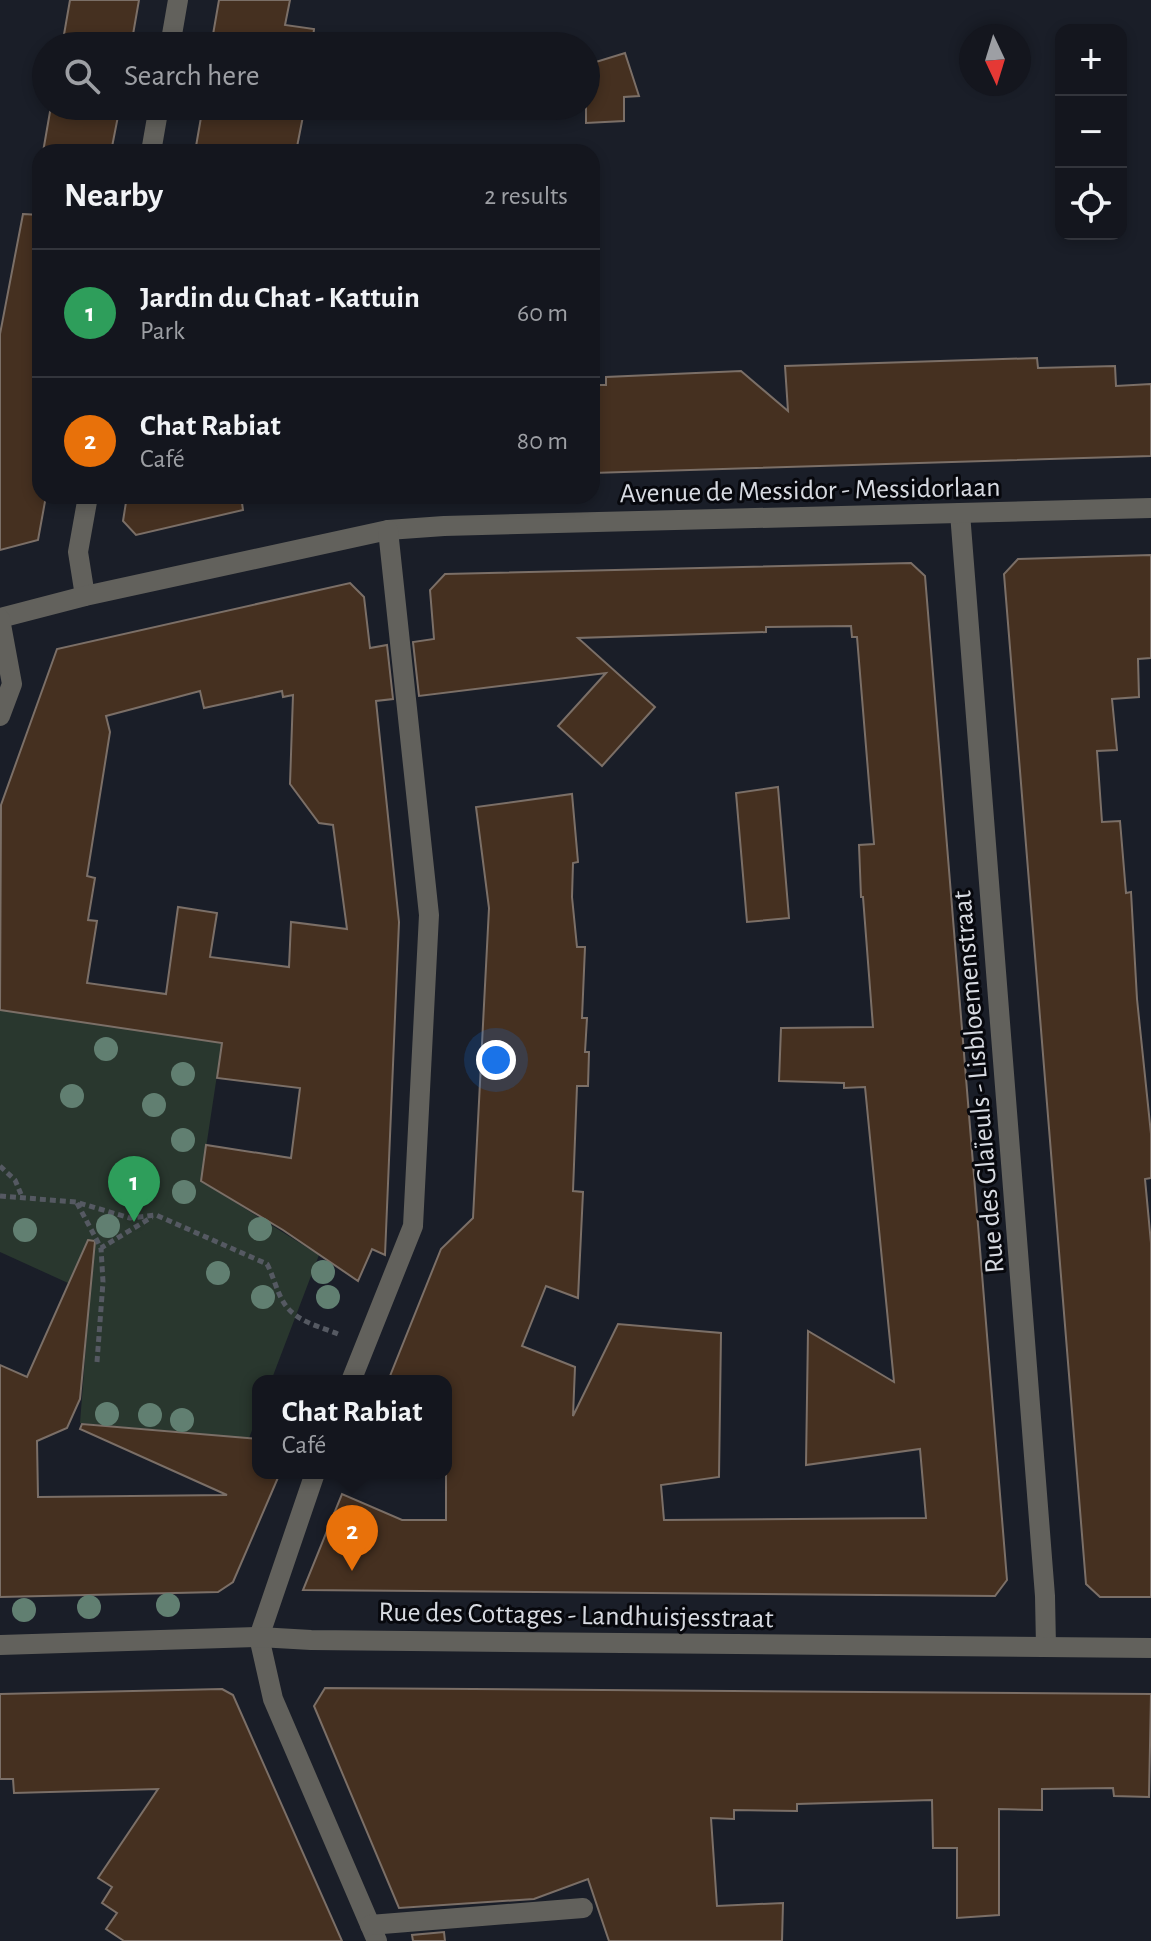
<!DOCTYPE html>
<meta charset="utf-8">
<style>
:root{--surface:#14161e;--page:#21232b;--text:#f1f3f6;--muted:#9d9fa4;--line:#33353c;--accent:#b45309}
body{margin:0;font-family:"Alegreya Sans",sans-serif;background:var(--page);color:var(--text)}
.controls{position:absolute;right:24px;top:24px;display:grid;overflow:hidden;border-radius:16px;box-shadow:0 4px 12px #0003}
.controls button{width:72px;height:72px;display:grid;place-items:center;padding:0;border:0;border-bottom:2px solid var(--line);background:var(--surface);color:var(--text);font:40px sans-serif}
.compass{position:absolute;left:959px;top:24px;width:72px;height:72px;border-radius:50%;background:var(--surface);box-shadow:0 4px 12px #0003;rotate:176deg}
.you{position:absolute;left:496px;top:1060px;width:28px;height:28px;margin:-20px;border:6px solid #fff;border-radius:50%;background:#1a73e8;box-shadow:0 0 0 12px #1a73e833}
.badge{display:grid;place-items:center;width:52px;height:52px;border-radius:50%;background:var(--accent);color:#fff;font-size:26px;font-weight:700}
.pin{position:absolute;translate:-50% -66px;filter:drop-shadow(0 2px 4px #0008)}
.pin::after{content:'';position:absolute;top:42px;width:28px;height:24px;background:inherit;clip-path:polygon(0 0,100% 0,50% 100%)}
.popup{position:absolute;left:252px;top:1375px;width:200px;height:104px;box-sizing:border-box;display:grid;place-content:center;border-radius:16px;background:var(--surface);filter:drop-shadow(0 2px 6px #0005);font-size:26px;white-space:nowrap;color:var(--muted)}
.popup b{font-size:30px;color:var(--text)}
.popup::after{content:'';position:absolute;left:50%;top:100%;margin-left:-16px;border:16px solid transparent;border-top-color:var(--surface)}
.list{margin:0;padding:0;list-style:none}
h2{display:flex;justify-content:space-between;align-items:center;height:104px;margin:0;padding:0 32px;font-size:34px}
h2 small{font-size:26px;font-weight:400;color:var(--muted)}
.list li{display:grid;grid-template-columns:52px 1fr auto;gap:24px;align-items:center;box-sizing:border-box;height:128px;padding:0 32px;border-top:2px solid var(--line)}
.list b{display:block;font-size:30px;white-space:nowrap}
.list p{margin:0;font-size:26px;white-space:nowrap;color:var(--muted)}
.list em{font-size:26px;font-style:normal;color:var(--muted)}
.icon{flex:none;width:44px;height:44px;fill:none;stroke:currentColor;stroke-width:2;stroke-linecap:round;stroke-linejoin:round}
.map{position:relative;flex:none;width:1151px;height:1941px;overflow:hidden}
.search{position:absolute;background:var(--surface);box-shadow:0 4px 12px #0003;left:32px;top:32px;width:568px;height:88px;display:flex;align-items:center;gap:20px;box-sizing:border-box;padding:0 28px;border-radius:44px;color:var(--muted);font-size:30px}
.panel{position:absolute;background:var(--surface);box-shadow:0 4px 12px #0003;left:32px;top:144px;width:568px;height:360px;border-radius:24px}
.map>svg:first-child{display:block}
.green{fill:#29372e}
.building{fill:#453020;stroke:#7b6f67;stroke-width:2;fill-rule:evenodd}
.lines{fill:none;stroke-linecap:round;stroke-linejoin:round}
.path{stroke:#555962;stroke-width:5;stroke-dasharray:6 4;stroke-linecap:butt}
.minor{stroke:#62615c;stroke-width:20}
.tree{fill:#617f71}
.labels{text-anchor:middle;stroke-width:6;stroke-linejoin:round;paint-order:stroke}
.street-label{font-size:28px;fill:#d7dae1;stroke:#07080d}
</style>
<div class="map">
<svg width="1151" height="1941" viewBox="0 0 1151 1941">
<rect width="100%" height="100%" fill="#1a1e28"/>
<polygon class="green" points="0,1010 222,1042 201,1181 319,1255 271,1381 258,1381 258,1415 249,1438 80,1423 90,1293 0,1252"/>
<g class="building">
<polygon points="70,0 139,0 131,46 62,46"/>
<polygon points="219,0 290,0 285,25 314,29 312,46 211,46"/>
<polygon points="625,53 639,96 624,97 624,121 586,123 586,65"/>
<polygon points="51,106 120,106 111,152 43,152"/>
<polygon points="203,106 305,106 296,152 195,152"/>
<polygon points="23,214 40,215 40,496 46,496 38,540 0,550 0,334"/>
<polygon points="1037,358 1038,368 1115,366 1116,386 1151,384 1151,456 592,473 592,385 606,385 606,377 741,371 788,411 785,366"/>
<polygon points="127,496 241,496 243,510 136,535 123,521"/>
<polygon points="1151,555 1151,658 1138,659 1139,697 1112,699 1117,750 1097,751 1102,822 1120,821 1126,893 1131,892 1137,999 1151,1134 1151,1178 1145,1179 1151,1243 1151,1597 1100,1597 1086,1584 1004,574 1018,559"/>
<polygon points="911,563 925,576 1007,1580 995,1596 303,1590 342,1494 402,1520 446,1520 446,1381 388,1381 441,1249 473,1218 489,908 476,807 572,794 578,862 573,863 572,897 577,947 585,947 582,1018 587,1018 585,1052 589,1052 588,1086 577,1086 573,1191 583,1192 578,1298 546,1286 522,1346 575,1367 573,1416 618,1324 721,1333 719,1477 661,1485 664,1520 926,1518 920,1449 806,1465 808,1331 894,1382 865,1087 844,1088 844,1083 779,1081 781,1028 873,1027 863,897 861,897 859,845 874,844 857,637 852,637 851,626 766,627 766,632 578,638 655,707 602,766 558,726 606,673 419,696 413,642 434,639 430,590 445,574"/>
<path d="M350,583L364,597L370,648L387,645L393,699L376,701L399,922L385,1255L372,1249L358,1281L283,1230L201,1181L206,1145L291,1158L300,1088L217,1078L222,1043L0,1010L1,805L57,649ZM200,691L204,708L282,691L283,697L293,695L290,784L319,823L333,825L347,929L291,922L289,967L210,957L217,913L178,907L166,994L87,983L97,921L88,920L95,878L87,876L110,732L106,716Z"/>
<polygon points="778,787 789,918 747,922 736,793"/>
<polygon points="88,1240 95,1241 80,1399 67,1428 37,1441 38,1497 227,1495 80,1429 82,1424 258,1439 258,1473 280,1473 233,1582 218,1592 0,1597 0,1365 27,1377"/>
<polygon points="325,1688 1151,1694 1149,1797 1114,1796 1113,1788 1042,1789 1042,1810 999,1809 999,1915 957,1918 957,1848 933,1848 932,1800 797,1804 797,1811 734,1810 734,1819 711,1818 717,1906 783,1903 782,1941 609,1941 588,1879 534,1899 399,1908 314,1706"/>
<polygon points="222,1689 233,1695 342,1941 124,1941 106,1929 117,1913 102,1903 112,1887 98,1878 158,1789 14,1793 13,1779 0,1779 0,1694"/>
<polygon points="444,1932 445,1941 413,1941 412,1935"/>
</g>
<g class="lines">
<g class="path">
<polyline points="0,1166 15,1180 23,1199"/>
<path d="M0,1196L76,1202L130,1218L156,1215L267,1264C274,1277 277,1294 286,1306C298,1322 321,1327 338,1334"/>
<polyline points="77,1203 101,1248 152,1217"/>
<polyline points="97,1362 103,1282 101,1248"/>
</g>
<g class="minor">
<polyline points="170,46 178,0"/>
<polyline points="151,152 159,106"/>
<polyline points="960,513 1045,1596 1046,1647"/>
<polyline points="85,596 78,552 88,496"/>
<polyline points="0,618 85,596 388,530 444,526 1151,508"/>
<polyline points="0,619 12,684 0,716"/>
<polyline points="351,1381 413,1226 429,915 388,530"/>
<polyline points="315,1473 259,1637 273,1699 377,1941"/>
<polyline points="0,1645 259,1637 311,1640 1151,1648"/>
<polyline points="370,1925 583,1908"/>
</g>
</g>
<g class="tree">
<circle cx="106" cy="1049" r="12"/>
<circle cx="183" cy="1074" r="12"/>
<circle cx="72" cy="1096" r="12"/>
<circle cx="154" cy="1105" r="12"/>
<circle cx="183" cy="1140" r="12"/>
<circle cx="184" cy="1192" r="12"/>
<circle cx="108" cy="1226" r="12"/>
<circle cx="260" cy="1229" r="12"/>
<circle cx="25" cy="1230" r="12"/>
<circle cx="323" cy="1272" r="12"/>
<circle cx="218" cy="1273" r="12"/>
<circle cx="263" cy="1297" r="12"/>
<circle cx="328" cy="1297" r="12"/>
<circle cx="107" cy="1414" r="12"/>
<circle cx="150" cy="1415" r="12"/>
<circle cx="182" cy="1420" r="12"/>
<circle cx="168" cy="1605" r="12"/>
<circle cx="89" cy="1607" r="12"/>
<circle cx="24" cy="1610" r="12"/>
</g>
<g class="labels">
<g class="street-label">
<text transform="translate(810 489) rotate(-1)" y="10">Avenue de Messidor - Messidorlaan</text>
<text transform="translate(977 1082) rotate(-95)" y="10">Rue des Glaïeuls - Lisbloemenstraat</text>
<text transform="translate(576 1614) rotate(1)" y="10">Rue des Cottages - Landhuisjesstraat</text>
</g>
</g>
</svg>
<div class="controls">
<button>+</button>
<button>−</button>
<button><svg class="icon" aria-label="locate" viewBox="0 0 24 24"><circle cx="12" cy="12" r="6"/><path d="M12 2v4M12 18v4M2 12h4M18 12h4"/></svg></button>
</div>
<svg class="compass" viewBox="-18 -18 36 36"><path d="M0-13l5 13h-10z" fill="#e53935"/><path d="M0 13l5-13h-10z" fill="#9d9fa4"/></svg>
<div class="you"></div>
<div class="pin badge" style="left:134px;top:1222px;background:#2e9e5b">1</div>
<div class="pin badge" style="left:352px;top:1571px;background:#e8710a">2</div>
<div class="popup"><b>Chat Rabiat</b>Café</div>
<div class="search"><svg class="icon" aria-label="search" viewBox="0 0 24 24"><circle cx="10" cy="10" r="6"/><path d="M15 15l6 6"/></svg>Search here</div>
<section class="panel">
<h2>Nearby<small>2 results</small></h2>
<ul class="list">
<li><span class="badge" style="background:#2e9e5b">1</span><div><b>Jardin du Chat - Kattuin</b><p>Park</p></div><em>60 m</em></li>
<li><span class="badge" style="background:#e8710a">2</span><div><b>Chat Rabiat</b><p>Café</p></div><em>80 m</em></li>
</ul>
</section>
</div>
